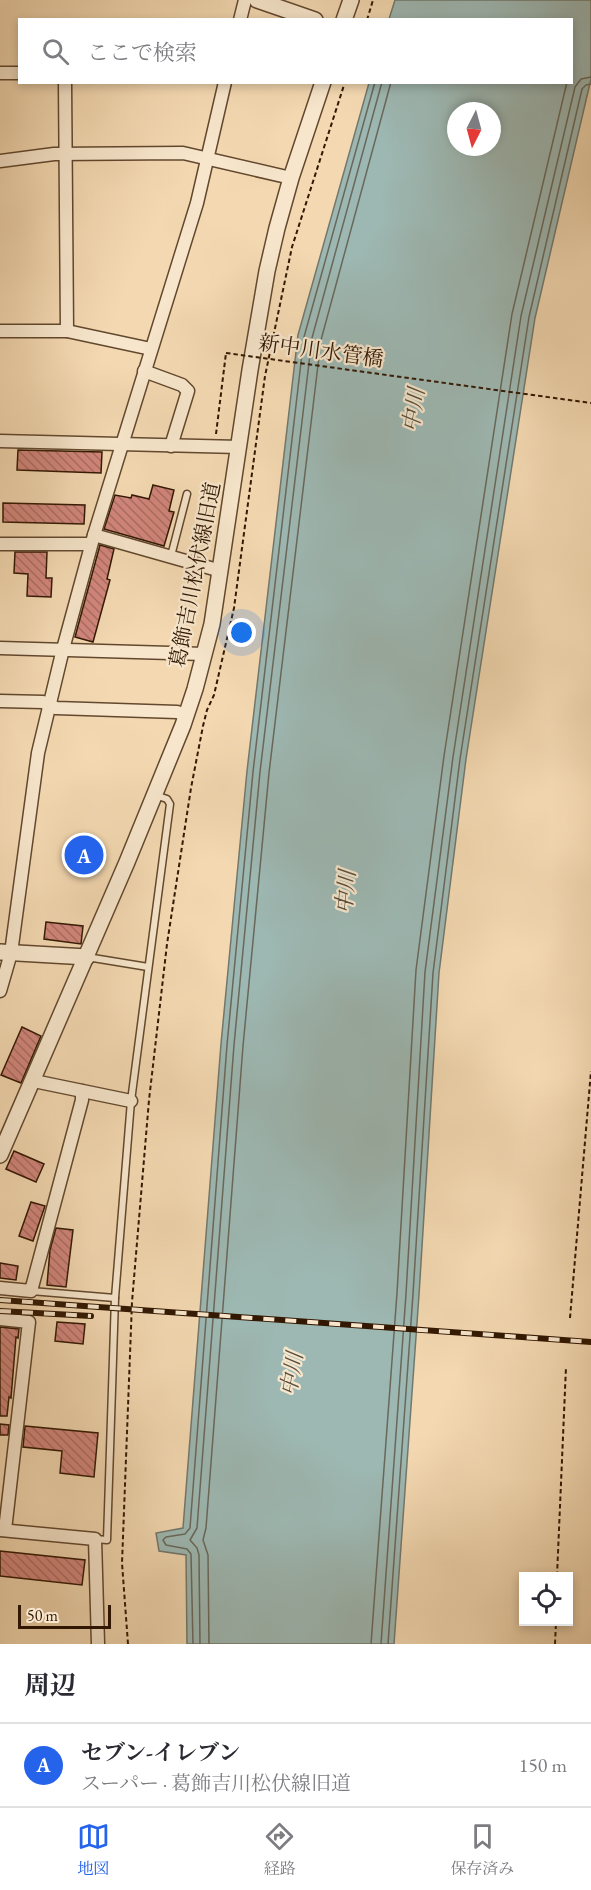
<!DOCTYPE html>
<html lang="ja">
<meta charset="utf-8">
<style>
:root{--surface:#fff;--page:#f2f2f3;--text:#2b2b33;--muted:#7c7c81;--line:#e1e1e2;--accent:#2563eb}
body{margin:0;font-family:"EB Garamond","Noto Serif JP",serif;background:var(--page);color:var(--text)}
.controls{position:absolute;right:18px;bottom:18px;display:grid;overflow:hidden;border-radius:0px;box-shadow:0 3px 9px #0003}
.controls button{width:54px;height:54px;display:grid;place-items:center;padding:0;border:0;border-bottom:2px solid var(--line);background:var(--surface);color:var(--text);font:30px sans-serif}
.compass{position:absolute;left:447px;top:102px;width:54px;height:54px;border-radius:50%;background:var(--surface);box-shadow:0 3px 9px #0003;rotate:186deg}
.scale{position:absolute;left:18px;bottom:15px;width:93px;box-sizing:border-box;padding-left:6px;border:3px solid #321803;border-top:0;font-size:16px;line-height:21px;white-space:nowrap;color:#321803;-webkit-text-stroke:4px #f7e6cc;paint-order:stroke}
.you{position:absolute;left:242px;top:633px;width:21px;height:21px;margin:-15px;border:4px solid #fff;border-radius:50%;background:#1a73e8;box-shadow:0 0 0 9px #1a73e833}
.badge{display:grid;place-items:center;width:39px;height:39px;border-radius:50%;background:var(--accent);color:#fff;font-size:20px;font-weight:700}
.pin{position:absolute;translate:-50% -50%;border:3px solid #fff;box-shadow:0 2px 6px #0006}
.list{margin:0;padding:0;list-style:none}
h2{display:flex;justify-content:space-between;align-items:center;height:78px;margin:0;padding:0 24px;font-size:26px}
h2 small{font-size:20px;font-weight:400;color:var(--muted)}
.list li{display:grid;grid-template-columns:39px 1fr auto;gap:18px;align-items:center;box-sizing:border-box;height:84px;padding:0 24px;border-top:2px solid var(--line)}
.list b{display:block;font-size:22px;white-space:nowrap}
.list p{margin:0;font-size:20px;white-space:nowrap;color:var(--muted)}
.list em{font-size:20px;font-style:normal;color:var(--muted)}
.icon{flex:none;width:33px;height:33px;fill:none;stroke:currentColor;stroke-width:2;stroke-linecap:round;stroke-linejoin:round}
.map{position:relative;flex:none;width:591px;height:1644px;overflow:hidden}
.search{position:absolute;background:var(--surface);box-shadow:0 3px 9px #0003;left:18px;right:18px;top:18px;height:66px;display:flex;align-items:center;gap:15px;box-sizing:border-box;padding:0 21px;border-radius:0px;color:var(--muted);font-size:22px}
.sheet{height:162px;background:var(--surface)}
nav{display:flex;justify-content:space-around;align-items:center;box-sizing:border-box;height:84px;border-top:2px solid var(--line);background:var(--surface);font-size:16px;color:var(--muted)}
nav a{display:grid;justify-items:center;gap:3px}
nav .on{color:var(--accent)}
.map>svg:first-child{display:block}
.water{fill:#9db8b3;stroke:#72786d;stroke-width:1.5;fill-rule:evenodd}
.lines{fill:none;stroke-linecap:round;stroke-linejoin:round}
.shore{stroke:#68685b;stroke-width:1.5}
.building{fill:url(#building-back-hatch);stroke:#321803;stroke-width:1.5}
.service-casing{stroke:#62482e;stroke-width:9}
.minor-casing{stroke:#62482e;stroke-width:15}
.tertiary-casing{stroke:#62482e;stroke-width:18}
.path{stroke:#321803;stroke-width:2;stroke-dasharray:4.5 3;stroke-linecap:butt}
.service{stroke:#f7e6cc;stroke-width:6}
.minor{stroke:#f7e6cc;stroke-width:12}
.tertiary{stroke:#f7e6cc;stroke-width:15}
.rail-casing{stroke:#321803;stroke-width:6}
.rail{stroke:#f7e6cc;stroke-width:4;stroke-dasharray:11;stroke-linecap:butt}
.path-bridge{stroke:#321803;stroke-width:2;stroke-dasharray:4.5 3;stroke-linecap:butt}
.labels{text-anchor:middle;stroke-width:4.5;stroke-linejoin:round;paint-order:stroke}
.street-label{font-size:21px;fill:#321803;stroke:#f7e6cc}
.water-label{font-size:22px;font-style:italic;fill:#575041;stroke:#f7e6cc}
</style>
<div class="map">
<svg width="591" height="1644" viewBox="0 0 591 1644">
<defs>
<pattern id="building-back-hatch" width="6" height="6" patternUnits="userSpaceOnUse" patternTransform="scale(1.5)"><rect width="6" height="6" fill="#d2867c"/><path d="M-1 5l2 2M0 0l6 6M5-1l2 2" fill="none" stroke="#ab6d63"/></pattern>
</defs>
<rect width="100%" height="100%" fill="#f3d8b1"/>
<filter id="stains"><feTurbulence type="fractalNoise" baseFrequency=".00333" numOctaves="4"/><feColorMatrix values="0 0 0 0 .2 0 0 0 0 .09 0 0 0 0 .02 0 0 0 .5 -.17"/></filter>
<radialGradient id="worn" r=".72"><stop offset=".6" stop-color="#630" stop-opacity="0"/><stop offset="1" stop-color="#630" stop-opacity=".3"/></radialGradient>
<path class="water" d="M395,0H591V79L535,318L466,759L439,973L419,1295L394,1644H187L186,1555L159,1551L156,1533L183,1528L221,1044L247,771L298,335L369,83L572,82V20L389,19ZM456,111H492V147H456Z"/>
<g class="lines">
<g class="shore">
<polyline points="193,1644 191,1554 187,1549 166,1545 163,1540 166,1537 185,1534 190,1528 227,1045 253,772 304,337 375,82"/>
<polyline points="200,1644 199,1555 197,1548 190,1540 197,1528 234,1045 260,772 312,338 382,82"/>
<polyline points="209,1644 208,1555 203,1540 206,1528 243,1046 269,773 321,340 391,82"/>
<polyline points="371,1644 397,1293 416,970 444,756 512,314 567,82"/>
<polyline points="381,1644 406,1294 425,972 453,757 521,316 575,87 581,79 591,77"/>
<polyline points="388,1644 413,1294 433,973 460,759 529,317 582,89 586,85 591,84"/>
</g>
</g>
<g class="building">
<polygon points="18,450 102,452 101,473 17,470"/>
<polygon points="153,485 174,490 169,511 174,512 164,546 104,529 115,495 131,498 132,495 149,499"/>
<polygon points="3,503 85,505 84,524 3,522"/>
<polygon points="100,545 114,549 107,579 110,580 93,642 75,637"/>
<polygon points="15,552 47,552 46,578 52,578 51,597 27,596 28,574 14,573"/>
<polygon points="46,922 83,926 81,944 44,939"/>
<polygon points="22,1027 41,1036 21,1083 1,1075"/>
<polygon points="14,1151 44,1164 36,1182 6,1169"/>
<polygon points="31,1202 45,1206 33,1241 19,1236"/>
<polygon points="56,1228 73,1230 66,1287 47,1285 50,1250"/>
<polygon points="0,1263 18,1266 16,1280 0,1278"/>
<polygon points="57,1322 85,1324 83,1344 55,1341"/>
<polygon points="0,1327 19,1329 18,1338 16,1337 11,1398 9,1397 7,1416 0,1416"/>
<polygon points="0,1424 9,1425 8,1435 0,1435"/>
<polygon points="25,1426 98,1433 94,1477 60,1473 62,1451 23,1447"/>
<polygon points="0,1551 85,1560 82,1585 0,1576"/>
</g>
<g class="lines">
<defs>
<g id="service">
<polyline points="171,556 187,494"/>
<polyline points="87,957 148,967"/>
<polyline points="31,1291 115,1298"/>
<polyline points="95,1539 107,1540 115,1298 131,1101 170,804 167,799 155,795"/>
</g>
<g id="minor">
<polyline points="240,20 245,0"/>
<polyline points="0,73 20,73"/>
<polyline points="65,82 67,331"/>
<polyline points="0,161 54,154 183,153 291,178"/>
<polyline points="0,331 67,331 151,349"/>
<polyline points="144,371 182,385 188,391 171,446"/>
<polyline points="0,441 239,447"/>
<polyline points="94,535 221,571"/>
<polyline points="0,544 91,544"/>
<polyline points="0,648 204,654"/>
<polyline points="0,701 43,702 56,708 177,712 187,715"/>
<polyline points="0,991 11,953 38,753 63,649 94,535 197,203 225,82"/>
<polyline points="34,1081 131,1101"/>
<polyline points="0,1288 31,1291 82,1100 82,1091"/>
<polyline points="0,1319 29,1322 5,1530"/>
<polyline points="0,1530 95,1539 98,1644"/>
</g>
<g id="tertiary">
<polyline points="257,0 315,20"/>
<polyline points="344,20 351,0"/>
<polyline points="0,952 87,957"/>
<polyline points="0,1155 127,862 183,725 195,689 212,624 250,370 267,271 277,228 291,178 323,82"/>
</g>
</defs>
<use href="#service" class="service-casing"/>
<use href="#minor" class="minor-casing"/>
<use href="#tertiary" class="tertiary-casing"/>
<g class="path">
<polyline points="367,20 373,0"/>
<polyline points="216,434 226,353"/>
<polyline points="570,1318 591,1071"/>
<polyline points="557,1576 566,1367"/>
<polyline points="128,1644 122,1563 132,1302 149,1100 167,944 191,788 203,726 207,710 214,695 234,608 265,376 278,314 292,247 345,82"/>
<polyline points="555,1644 556,1622"/>
</g>
<use href="#service" class="service"/>
<use href="#minor" class="minor"/>
<use href="#tertiary" class="tertiary"/>
<defs>
<g id="rail">
<polyline points="0,1300 591,1342"/>
<polyline points="0,1311 91,1316"/>
</g>
</defs>
<use href="#rail" class="rail-casing"/>
<use href="#rail" class="rail"/>
<polyline class="path-bridge" points="226,353 591,403"/>
</g>
<g class="labels">
<g class="street-label">
<text transform="translate(321 351) rotate(8)" y="7">新中川水管橋</text>
<text transform="translate(195 575) rotate(-79)" y="7">葛飾吉川松伏線旧道</text>
</g>
<g class="water-label">
<text transform="translate(413 410) rotate(-82)" y="8">中川</text>
<text transform="translate(345 892) rotate(-85)" y="8">中川</text>
<text transform="translate(291 1374) rotate(-81)" y="8">中川</text>
</g>
</g>
<rect width="100%" height="100%" filter="url(#stains)"/>
<rect width="100%" height="100%" fill="url(#worn)"/>
</svg>
<div class="controls">
<button><svg class="icon" aria-label="locate" viewBox="0 0 24 24"><circle cx="12" cy="12" r="6"/><path d="M12 2v4M12 18v4M2 12h4M18 12h4"/></svg></button>
</div>
<svg class="compass" viewBox="-18 -18 36 36"><path d="M0-13l5 13h-10z" fill="#e53935"/><path d="M0 13l5-13h-10z" fill="#7c7c81"/></svg>
<div class="scale">50 m</div>
<div class="you"></div>
<div class="pin badge" style="left:84px;top:855px">A</div>
<div class="search"><svg class="icon" aria-label="search" viewBox="0 0 24 24"><circle cx="10" cy="10" r="6"/><path d="M15 15l6 6"/></svg>ここで検索</div>
</div>
<section class="sheet">
<h2>周辺<small></small></h2>
<ul class="list">
<li><span class="badge">A</span><div><b>セブン-イレブン</b><p>スーパー · 葛飾吉川松伏線旧道</p></div><em>150 m</em></li>
</ul>
</section>
<nav>
<a class="on"><svg class="icon" aria-label="map" viewBox="0 0 24 24"><path d="M3 6l6-2 6 2 6-2v14l-6 2-6-2-6 2zM9 4v14M15 6v14"/></svg>地図</a>
<a><svg class="icon" aria-label="directions" viewBox="0 0 24 24"><path d="M12 3l9 9-9 9-9-9zM9 14v-3h6M13 9l2 2-2 2"/></svg>経路</a>
<a><svg class="icon" aria-label="saved" viewBox="0 0 24 24"><path d="M7 4h10v16l-5-4-5 4z"/></svg>保存済み</a>
</nav>
